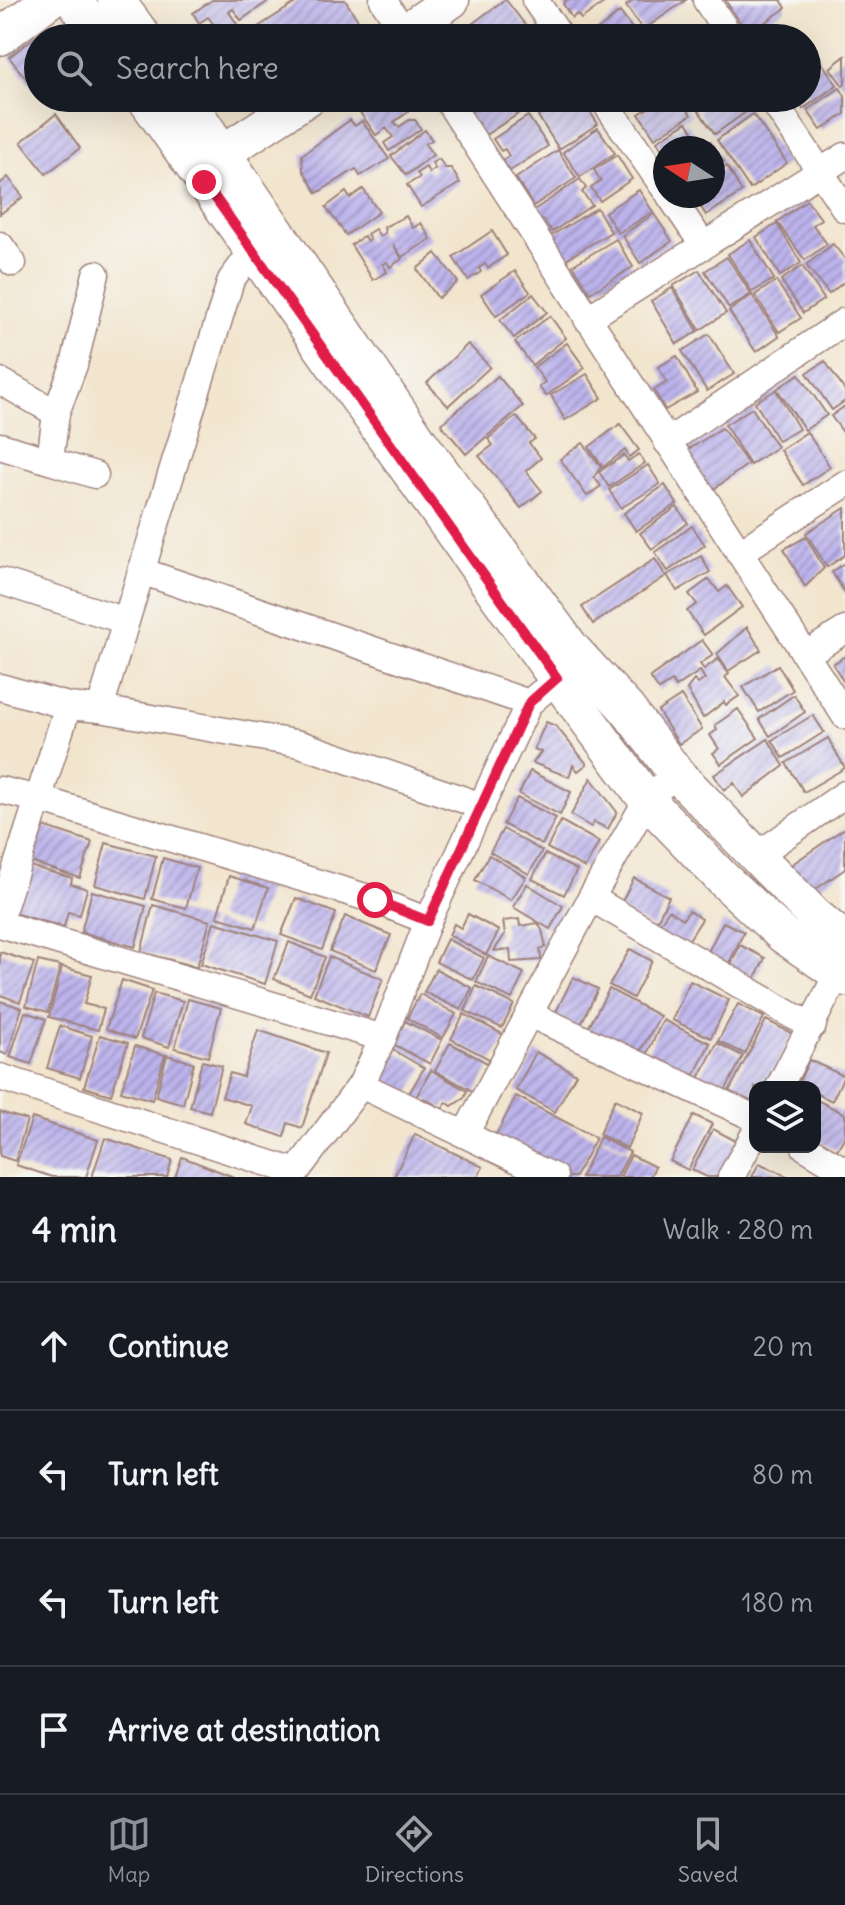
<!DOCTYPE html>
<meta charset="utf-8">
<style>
:root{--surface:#171b24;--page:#20242c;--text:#f1f3f6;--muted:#9ea1a6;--line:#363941;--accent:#8c9099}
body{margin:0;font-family:Delius,sans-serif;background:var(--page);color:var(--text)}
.controls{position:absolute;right:24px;bottom:24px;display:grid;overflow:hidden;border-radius:16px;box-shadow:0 8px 32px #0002}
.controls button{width:72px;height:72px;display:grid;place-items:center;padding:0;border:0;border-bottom:2px solid var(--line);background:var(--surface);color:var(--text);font:40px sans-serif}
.compass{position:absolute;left:653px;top:136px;width:72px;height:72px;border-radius:50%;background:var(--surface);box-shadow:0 8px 32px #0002;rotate:282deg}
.stop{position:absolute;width:24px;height:24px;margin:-18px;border:6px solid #e11d48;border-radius:50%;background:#fff}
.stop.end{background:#e11d48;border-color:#fff;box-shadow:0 2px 8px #0008}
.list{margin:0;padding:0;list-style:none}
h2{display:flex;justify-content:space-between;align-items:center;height:104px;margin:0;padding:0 32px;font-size:34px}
h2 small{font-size:26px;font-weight:400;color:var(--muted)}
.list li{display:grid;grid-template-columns:52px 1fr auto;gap:24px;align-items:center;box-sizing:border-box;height:128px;padding:0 32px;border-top:2px solid var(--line)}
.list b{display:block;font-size:30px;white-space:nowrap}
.list em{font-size:26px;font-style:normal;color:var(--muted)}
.icon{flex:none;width:44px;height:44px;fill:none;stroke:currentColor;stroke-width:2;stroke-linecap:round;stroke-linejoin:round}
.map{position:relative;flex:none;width:845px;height:1177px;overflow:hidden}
.search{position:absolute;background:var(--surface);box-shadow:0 8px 32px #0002;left:24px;right:24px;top:24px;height:88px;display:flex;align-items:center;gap:20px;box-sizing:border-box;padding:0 28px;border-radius:44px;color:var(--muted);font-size:30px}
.sheet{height:616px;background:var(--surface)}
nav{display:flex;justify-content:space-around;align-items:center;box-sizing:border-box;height:112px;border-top:2px solid var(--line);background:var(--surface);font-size:22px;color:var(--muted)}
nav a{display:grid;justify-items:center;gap:4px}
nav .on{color:var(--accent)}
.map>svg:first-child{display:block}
.building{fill:url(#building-hatch)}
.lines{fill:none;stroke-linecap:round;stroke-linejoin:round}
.street-casing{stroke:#9e827c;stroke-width:29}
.secondary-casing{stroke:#9e827c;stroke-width:39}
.street{stroke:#fff;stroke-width:26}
.secondary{stroke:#fff;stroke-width:36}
.route{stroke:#e11d48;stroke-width:10}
</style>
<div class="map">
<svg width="845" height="1177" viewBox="0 0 845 1177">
<defs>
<pattern id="building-hatch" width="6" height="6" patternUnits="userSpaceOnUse" patternTransform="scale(2)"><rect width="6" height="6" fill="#bcb3ec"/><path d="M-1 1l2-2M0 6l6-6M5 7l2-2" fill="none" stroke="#9b91bf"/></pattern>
</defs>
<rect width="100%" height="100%" fill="#f6f6f2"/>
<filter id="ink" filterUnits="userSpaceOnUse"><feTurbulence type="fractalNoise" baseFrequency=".0125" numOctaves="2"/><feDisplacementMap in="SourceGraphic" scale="16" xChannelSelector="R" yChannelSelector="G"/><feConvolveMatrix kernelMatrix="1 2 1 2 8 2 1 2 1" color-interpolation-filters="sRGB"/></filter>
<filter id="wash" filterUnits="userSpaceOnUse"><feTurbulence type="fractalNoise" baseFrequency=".006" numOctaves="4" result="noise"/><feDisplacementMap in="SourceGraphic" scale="32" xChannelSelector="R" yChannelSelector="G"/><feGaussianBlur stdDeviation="1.8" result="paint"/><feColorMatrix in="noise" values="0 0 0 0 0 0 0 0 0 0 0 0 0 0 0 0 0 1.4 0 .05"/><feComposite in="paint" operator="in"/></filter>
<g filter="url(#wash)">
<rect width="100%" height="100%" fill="#f2e5ce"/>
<g id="blocks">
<g class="building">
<polygon points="212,0 270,0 241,20 233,9 229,12 237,24 216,38 210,38 205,31 214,25 208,17 199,23 193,13"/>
<polygon points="300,0 345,0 363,28 347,38 241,38"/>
<polygon points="504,0 506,0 533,35 529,38 483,38 472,24"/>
<polygon points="566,0 608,0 581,19 577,14 572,18 563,4"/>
<polygon points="634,0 686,0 643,30 626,6"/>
<polygon points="725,0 781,0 786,8 748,34"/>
<polygon points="620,12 639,38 593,38 591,35"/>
<polygon points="44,30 51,38 38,38 38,86 34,89 9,57"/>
<polygon points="807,39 820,59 807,68"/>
<polygon points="845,56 845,84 843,86 830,68"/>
<polygon points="822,63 837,85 803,109 795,98 807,98 807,73"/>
<polygon points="840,88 845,96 845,114 821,130 807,110"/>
<polygon points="378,98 407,103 408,112 394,122 399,127 409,120 415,120 421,129 389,151 384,143 393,137 386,128 376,135 359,111"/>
<polygon points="462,98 489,98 470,110"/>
<polygon points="492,98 515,98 523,111 482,137 468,114"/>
<polygon points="527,98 561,98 538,114"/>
<polygon points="566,98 581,98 598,124 559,149 538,116"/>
<polygon points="664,98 680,98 691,115 655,138 639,114"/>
<polygon points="715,98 742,98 750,109 715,134 698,110"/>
<polygon points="56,114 80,148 46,174 21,142"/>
<polygon points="753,114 787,163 750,189 717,140"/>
<polygon points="528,116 548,146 510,171 502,160 509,156 505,149 501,151 493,139"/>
<polygon points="350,120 355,126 362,121 389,159 360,176 356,169 317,193 303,170 302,155"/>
<polygon points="687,122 701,144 695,148 665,148 665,155 657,141"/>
<polygon points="598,128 615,153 580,177 563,152"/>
<polygon points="425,130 432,140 425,144 433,155 406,175 391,156"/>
<polygon points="710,141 724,162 713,170 713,148 701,148"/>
<polygon points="558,150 576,178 533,206 516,178"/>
<polygon points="617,155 632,179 600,201 591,188 601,181 594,170"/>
<polygon points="439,159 445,168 451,168 460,183 421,207 407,185 420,177 417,173 426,167 429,173 435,169 432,163"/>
<polygon points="727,166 742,192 706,215 694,196 713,196 713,175"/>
<polygon points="8,177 23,197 0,214 0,184"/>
<polygon points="580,179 586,188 582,192 592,205 552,232 543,219 538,222 531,212"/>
<polygon points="363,189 379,212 346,235 326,207 346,192 350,198"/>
<polygon points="639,190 653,212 618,233 605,212"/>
<polygon points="807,200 821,219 813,225 827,244 805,260 777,222"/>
<polygon points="597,208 611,232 563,261 549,237"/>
<polygon points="654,214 672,241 640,263 622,235"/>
<polygon points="406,216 413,228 421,223 431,239 402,257 393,244 402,259 390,267 387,262 383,264 387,272 373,280 351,245 364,236 367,241 370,240 367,234 375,229 380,236 385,233 384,227"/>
<polygon points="777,224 801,263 780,276 756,237"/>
<polygon points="492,231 507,255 488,268 485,264 479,268 481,272 468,280 453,257"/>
<polygon points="616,239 633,267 590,293 573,265"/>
<polygon points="750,240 774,279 752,292 728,254"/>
<polygon points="833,244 845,259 845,281 829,294 806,265"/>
<polygon points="436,253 458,282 438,298 417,269"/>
<polygon points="727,257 751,294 729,308 705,271"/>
<polygon points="802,266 824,299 803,313 781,280"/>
<polygon points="699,270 726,313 700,330 673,286"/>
<polygon points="515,271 530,292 496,316 481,294"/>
<polygon points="776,281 801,318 779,332 755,295"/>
<polygon points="672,288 698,331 677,344 651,301"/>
<polygon points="533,294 547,312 514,338 500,320"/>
<polygon points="752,295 779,336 756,352 729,311"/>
<polygon points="550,316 566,338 532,365 515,342"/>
<polygon points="709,334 734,374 707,391 682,351"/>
<polygon points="567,343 585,368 546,396 539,387 545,382 534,367"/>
<polygon points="468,344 490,367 448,406 427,383"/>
<polygon points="677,356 697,392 665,410 654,390 667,382 658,367"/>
<polygon points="825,361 845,391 845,401 832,410 807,373"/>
<polygon points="587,374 602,398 565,420 551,395"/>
<polygon points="799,374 827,415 805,430 777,389"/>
<polygon points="498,376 523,406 466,454 441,424"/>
<polygon points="776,390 799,429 778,441 755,402"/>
<polygon points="845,406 845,435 831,416"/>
<polygon points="752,408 777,447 750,465 725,425"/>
<polygon points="516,416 535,439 529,443 541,458 526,471 542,491 521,508 479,456 493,445 488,439"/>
<polygon points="620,424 639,450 629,457 625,450 603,467 589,447"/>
<polygon points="722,428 748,464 711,491 684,452"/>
<polygon points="807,432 830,467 803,485 780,450"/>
<polygon points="583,443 601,467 594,477 601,486 587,496 560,459"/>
<polygon points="639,454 645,463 609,487 599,472 624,455 628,461"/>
<polygon points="648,465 660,484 621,508 609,490"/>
<polygon points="665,485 677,504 636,531 624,513"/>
<polygon points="677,507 688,523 652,549 640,533"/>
<polygon points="845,508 845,555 827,567 806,533"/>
<polygon points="692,526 705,545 668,571 655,552"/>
<polygon points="806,537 824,568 805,587 784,549"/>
<polygon points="701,556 710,572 677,591 667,575"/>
<polygon points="655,559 666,576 593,624 582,607"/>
<polygon points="845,563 845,593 832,572"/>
<polygon points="709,579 719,592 727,586 742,607 704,635 687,611 697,604 689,594"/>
<polygon points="747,627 761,650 728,671 717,654"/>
<polygon points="702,640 713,655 700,664 704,669 718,659 729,674 725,677 739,696 726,705 724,702 703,718 687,689 694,680 698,684 705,679 700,671 676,687 672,681 659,690 650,677"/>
<polygon points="845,656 845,684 833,664"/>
<polygon points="778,665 793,690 759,712 743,687"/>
<polygon points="794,695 805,712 770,736 759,719"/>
<polygon points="681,696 702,729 679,744 658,711"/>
<polygon points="738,709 758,738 721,764 713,753 719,749 710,735 717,730 715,725"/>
<polygon points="813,715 824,732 783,758 772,740"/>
<polygon points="546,722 556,726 587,764 578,771 573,765 569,777 533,763 541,752 534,749"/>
<polygon points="828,738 845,768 804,792 786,763"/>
<polygon points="768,739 784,766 743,797 734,783 724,790 714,775"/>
<polygon points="530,771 571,792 560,815 519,794"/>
<polygon points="591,778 617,812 608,829 594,822 591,827 571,815"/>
<polygon points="517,798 556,818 542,845 503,824"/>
<polygon points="561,821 599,842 585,868 547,848"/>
<polygon points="40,825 92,842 80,878 28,861"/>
<polygon points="845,828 845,869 810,893 791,865"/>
<polygon points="503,829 542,851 529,874 490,852"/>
<polygon points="106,843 156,856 145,899 95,885"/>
<polygon points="545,854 577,870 564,895 532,879"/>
<polygon points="489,855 526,877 511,900 475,880"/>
<polygon points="163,858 197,868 186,908 152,899"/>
<polygon points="26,865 72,878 71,884 87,889 80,915 68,912 64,927 13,913"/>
<polygon points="229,876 268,888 255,928 217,917"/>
<polygon points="634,878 669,897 653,928 618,909"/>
<polygon points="527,884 563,906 550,929 513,907"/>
<polygon points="92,891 146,906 135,947 81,932"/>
<polygon points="296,898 336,913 322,950 281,935"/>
<polygon points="153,905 210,921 197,967 141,952"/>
<polygon points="669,910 683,919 689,911 702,919 683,949 653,933"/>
<polygon points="468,914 499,931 486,955 449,935 454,924 461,928"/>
<polygon points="345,916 391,935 376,970 330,951"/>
<polygon points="519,919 520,926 538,923 542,930 546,947 540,949 541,960 511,962 510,949 494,951 505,934 503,921"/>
<polygon points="214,922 278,941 265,984 201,964"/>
<polygon points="723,922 744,932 725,971 704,960"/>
<polygon points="447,939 484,958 473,980 436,962"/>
<polygon points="289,942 325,957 310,994 274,979"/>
<polygon points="740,945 765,958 752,985 727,972"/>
<polygon points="630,949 652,961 633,998 609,985"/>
<polygon points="0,952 34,963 20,1002 0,995"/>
<polygon points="488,956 524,973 512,999 476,982"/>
<polygon points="329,957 383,979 368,1017 314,995"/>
<polygon points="38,961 60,966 48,1012 26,1006"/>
<polygon points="62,967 92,975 84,1004 104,1009 98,1030 49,1017"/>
<polygon points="436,969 472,988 461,1010 424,992"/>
<polygon points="573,977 598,989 579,1028 554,1016"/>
<polygon points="122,980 152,990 135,1039 106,1029"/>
<polygon points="690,981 729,1000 711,1038 672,1020"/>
<polygon points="476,986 514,1004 502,1028 465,1011"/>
<polygon points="609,989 660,1016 637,1057 587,1030"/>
<polygon points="154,993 183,1001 169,1047 141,1038"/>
<polygon points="420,994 456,1014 443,1038 407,1018"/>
<polygon points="188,999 221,1008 208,1057 175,1048"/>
<polygon points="0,1001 22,1008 7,1055 0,1052"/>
<polygon points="738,1004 764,1017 745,1054 718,1041"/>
<polygon points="25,1012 46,1019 31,1064 10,1057"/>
<polygon points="464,1014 506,1036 493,1061 451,1039"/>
<polygon points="663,1020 710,1043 690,1084 643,1062"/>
<polygon points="766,1020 793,1034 765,1087 755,1087 755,1107 726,1097"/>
<polygon points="405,1021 442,1040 430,1064 393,1044"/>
<polygon points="60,1026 92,1036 80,1078 47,1068"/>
<polygon points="258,1030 326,1053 302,1128 288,1123 284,1137 246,1124 252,1106 222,1097 230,1073 243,1077"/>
<polygon points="100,1035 128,1043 111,1095 84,1087"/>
<polygon points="450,1043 491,1065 476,1093 435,1071"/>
<polygon points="717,1043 743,1056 721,1099 695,1086"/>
<polygon points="135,1046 165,1055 152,1100 121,1091"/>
<polygon points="393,1050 424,1068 407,1097 376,1079"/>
<polygon points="536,1052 576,1074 555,1112 516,1090"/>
<polygon points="167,1055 194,1063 183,1104 156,1096"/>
<polygon points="809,1060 844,1076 832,1101 815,1093 815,1087 798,1084"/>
<polygon points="202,1061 222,1066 210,1112 190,1107"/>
<polygon points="431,1070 467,1091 464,1098 452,1106 446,1102 443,1109 424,1098 419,1105 414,1101"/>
<polygon points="516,1096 596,1138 575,1177 566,1177 494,1139"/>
<polygon points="615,1099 643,1113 627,1148 599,1134"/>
<polygon points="815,1099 845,1114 845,1136 837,1150 815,1139"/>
<polygon points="0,1112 27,1120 15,1161 0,1156"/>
<polygon points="694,1115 712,1124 688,1170 670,1161"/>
<polygon points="32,1118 98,1140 86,1177 52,1177 16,1165"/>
<polygon points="713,1129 738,1142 721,1177 707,1177 692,1170"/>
<polygon points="415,1134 483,1167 478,1177 394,1177"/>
<polygon points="600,1137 630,1152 617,1177 581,1177"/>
<polygon points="105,1138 172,1160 167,1177 92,1177"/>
<polygon points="631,1155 655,1167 650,1177 620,1177"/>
<polygon points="182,1157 234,1177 175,1177"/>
<polygon points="759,1163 789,1177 752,1177"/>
</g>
</g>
</g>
<g filter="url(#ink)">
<use href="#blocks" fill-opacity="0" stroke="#9e827c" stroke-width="2"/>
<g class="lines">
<defs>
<g id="street">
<polyline points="383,0 408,38"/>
<polyline points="535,0 561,38"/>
<polyline points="706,0 731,38"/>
<polyline points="446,98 845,716"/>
<polyline points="602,98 665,189"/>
<polyline points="771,98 845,209"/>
<polyline points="670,196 704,246"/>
<polyline points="0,245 13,263"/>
<polyline points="587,319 845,156"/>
<polyline points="0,381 56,413 74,365 96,274"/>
<polyline points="667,442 845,321"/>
<polyline points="0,446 50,461 56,413"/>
<polyline points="50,461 95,475"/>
<polyline points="739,553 845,484"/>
<polyline points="141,571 529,703"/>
<polyline points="0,581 126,621 231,280 252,252"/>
<polyline points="805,655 845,630"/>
<polyline points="0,687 68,706"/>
<polyline points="100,709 300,744 482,806"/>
<polyline points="0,790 39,799 375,900 428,921 383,1038 361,1085 554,1177"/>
<polyline points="756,856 845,794"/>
<polyline points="591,898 793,1016 813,1025"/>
<polyline points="0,918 68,706 100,709 126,621"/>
<polyline points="428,921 529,703 542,692"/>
<polyline points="0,924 383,1038"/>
<polyline points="529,1014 755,1118"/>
<polyline points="0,1077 296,1172 361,1085"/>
<polyline points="779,1087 838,973"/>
<polyline points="465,1134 591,898 647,800 676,773"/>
<polyline points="805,1147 845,1171"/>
<polyline points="731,1177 755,1133"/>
</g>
<g id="secondary">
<polyline points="74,0 102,38"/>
<polyline points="116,0 144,38"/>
<polyline points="0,37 49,0"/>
<polyline points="397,38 451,0"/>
<polyline points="145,98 547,665 647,800 723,879 783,935 845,978"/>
<polyline points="185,98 420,443 571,648 627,709 676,773 814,915 845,941"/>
<polyline points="204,165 307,98"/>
</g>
</defs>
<use href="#street" class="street-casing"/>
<use href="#secondary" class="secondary-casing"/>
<use href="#street" class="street"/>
<use href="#secondary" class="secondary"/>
</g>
</g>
<g class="lines" filter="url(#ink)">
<polyline class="route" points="204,182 557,678 529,703 428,921 375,900"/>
</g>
</svg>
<div class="controls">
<button><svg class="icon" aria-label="layers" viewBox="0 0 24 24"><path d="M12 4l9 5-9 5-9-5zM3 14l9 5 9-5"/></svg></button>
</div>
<svg class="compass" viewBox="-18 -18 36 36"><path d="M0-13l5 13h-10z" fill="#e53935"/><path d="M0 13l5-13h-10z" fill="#9ea1a6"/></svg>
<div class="stop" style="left:375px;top:900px"></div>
<div class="stop end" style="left:204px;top:182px"></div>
<div class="search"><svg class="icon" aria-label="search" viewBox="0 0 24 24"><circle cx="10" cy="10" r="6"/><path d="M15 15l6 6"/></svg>Search here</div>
</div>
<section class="sheet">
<h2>4 min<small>Walk · 280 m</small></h2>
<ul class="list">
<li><svg class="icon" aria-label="ahead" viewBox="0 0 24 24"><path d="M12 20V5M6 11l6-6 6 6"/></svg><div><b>Continue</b></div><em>20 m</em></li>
<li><svg class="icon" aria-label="left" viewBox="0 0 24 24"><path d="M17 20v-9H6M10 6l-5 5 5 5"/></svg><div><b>Turn left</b></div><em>80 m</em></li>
<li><svg class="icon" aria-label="left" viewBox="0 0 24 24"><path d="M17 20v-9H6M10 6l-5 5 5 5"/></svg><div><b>Turn left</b></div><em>180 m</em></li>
<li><svg class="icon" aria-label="arrive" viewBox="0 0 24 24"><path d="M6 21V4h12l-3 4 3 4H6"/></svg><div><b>Arrive at destination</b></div></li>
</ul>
</section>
<nav>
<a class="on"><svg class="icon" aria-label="map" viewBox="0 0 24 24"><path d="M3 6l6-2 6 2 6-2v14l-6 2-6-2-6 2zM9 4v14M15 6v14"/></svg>Map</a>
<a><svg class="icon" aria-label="directions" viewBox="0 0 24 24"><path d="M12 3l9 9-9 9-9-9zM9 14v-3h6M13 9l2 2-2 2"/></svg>Directions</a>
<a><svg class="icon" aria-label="saved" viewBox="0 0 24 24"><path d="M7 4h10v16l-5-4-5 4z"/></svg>Saved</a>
</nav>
